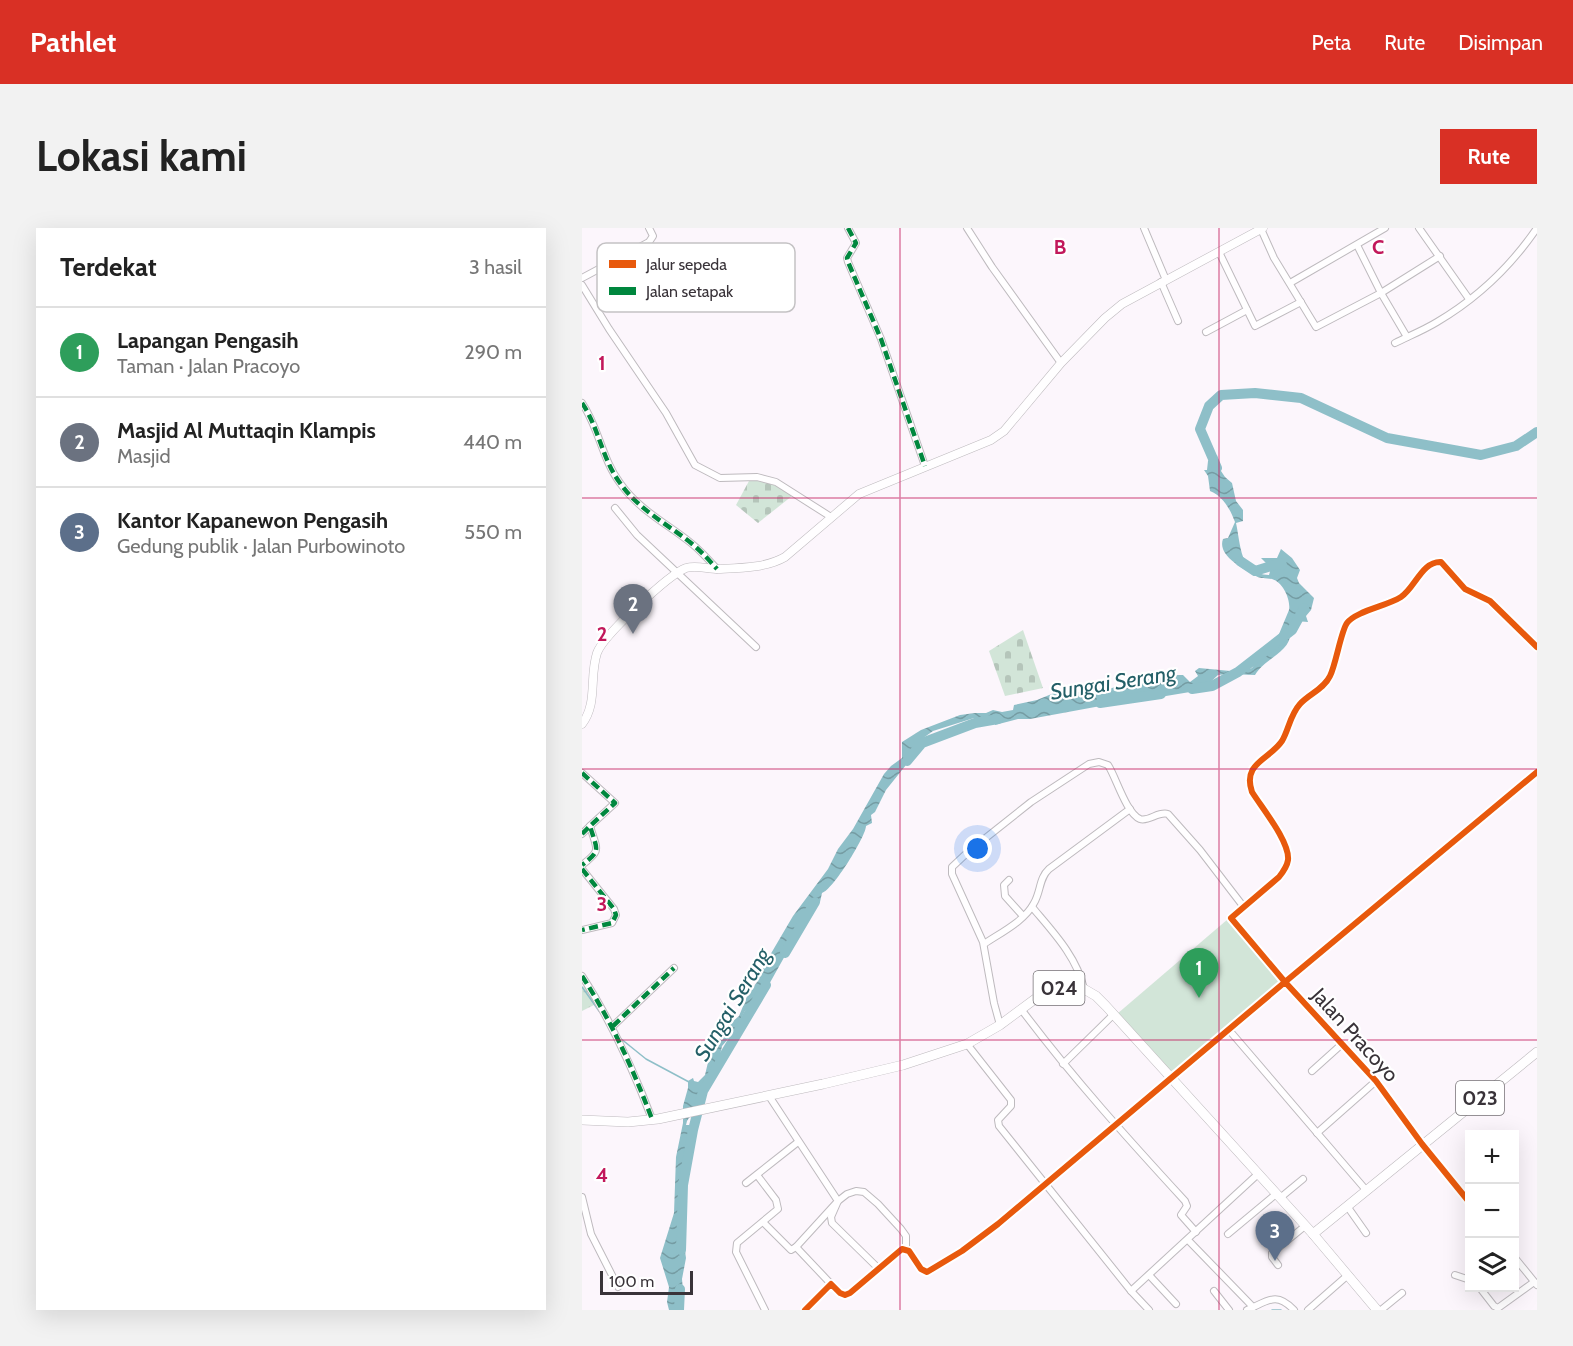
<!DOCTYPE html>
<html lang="id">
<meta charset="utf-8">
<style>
:root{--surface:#fff;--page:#f2f2f2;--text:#222;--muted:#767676;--line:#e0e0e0;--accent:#d93025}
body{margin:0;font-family:Cabin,sans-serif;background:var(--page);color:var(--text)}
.controls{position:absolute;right:18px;bottom:18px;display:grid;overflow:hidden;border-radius:0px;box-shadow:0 6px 24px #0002}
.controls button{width:54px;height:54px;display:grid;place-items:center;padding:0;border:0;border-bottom:2px solid var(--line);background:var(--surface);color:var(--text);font:30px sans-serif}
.scale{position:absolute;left:18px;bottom:15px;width:93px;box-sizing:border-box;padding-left:6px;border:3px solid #393339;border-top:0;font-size:16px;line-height:21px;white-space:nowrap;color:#393339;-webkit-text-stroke:4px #fff;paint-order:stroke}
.you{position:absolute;left:396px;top:621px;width:21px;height:21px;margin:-15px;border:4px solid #fff;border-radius:50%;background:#1a73e8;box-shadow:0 0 0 9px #1a73e833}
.badge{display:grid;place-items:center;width:39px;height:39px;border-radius:50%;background:var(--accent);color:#fff;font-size:20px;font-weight:700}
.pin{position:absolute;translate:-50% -50px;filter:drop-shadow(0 2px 3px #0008)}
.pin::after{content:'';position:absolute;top:32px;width:21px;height:18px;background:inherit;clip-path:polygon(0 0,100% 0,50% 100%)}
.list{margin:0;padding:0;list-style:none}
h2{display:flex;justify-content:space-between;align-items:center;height:78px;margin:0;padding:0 24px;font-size:26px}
h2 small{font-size:20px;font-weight:400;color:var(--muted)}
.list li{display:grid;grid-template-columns:39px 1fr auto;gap:18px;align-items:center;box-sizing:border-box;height:90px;padding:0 24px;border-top:2px solid var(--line)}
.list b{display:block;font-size:22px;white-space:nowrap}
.list p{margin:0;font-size:20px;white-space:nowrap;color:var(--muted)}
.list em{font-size:20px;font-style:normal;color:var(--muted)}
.icon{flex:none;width:33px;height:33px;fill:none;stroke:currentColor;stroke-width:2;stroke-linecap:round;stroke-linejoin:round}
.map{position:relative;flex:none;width:955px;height:1082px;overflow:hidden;border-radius:0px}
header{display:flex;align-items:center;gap:36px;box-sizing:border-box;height:84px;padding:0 30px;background:var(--accent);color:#fff}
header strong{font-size:28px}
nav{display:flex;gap:33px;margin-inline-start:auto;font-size:21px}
.intro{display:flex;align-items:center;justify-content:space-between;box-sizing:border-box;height:144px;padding:0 36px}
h1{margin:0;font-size:42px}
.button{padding:15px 27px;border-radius:0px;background:var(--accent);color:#fff;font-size:21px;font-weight:700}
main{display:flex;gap:36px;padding:0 36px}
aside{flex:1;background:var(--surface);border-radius:0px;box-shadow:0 6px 24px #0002}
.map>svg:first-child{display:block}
.wetland{fill:url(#wetland-marsh)}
.cemetery{fill:url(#cemetery-stones)}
.green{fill:#d2e5d8}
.water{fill:url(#water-waves)}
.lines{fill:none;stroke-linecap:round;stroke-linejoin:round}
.stream{stroke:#8ebfc8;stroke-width:1.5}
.river{stroke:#8ebfc8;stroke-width:10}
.minor-casing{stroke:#bebabe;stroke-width:8}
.tertiary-casing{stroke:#bebabe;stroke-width:9}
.primary-casing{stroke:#bebabe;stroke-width:10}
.minor{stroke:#fffeff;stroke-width:6}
.tertiary{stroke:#fffeff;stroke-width:8}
.primary{stroke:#fffeff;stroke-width:9}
.quiet{stroke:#00873e;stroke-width:4.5;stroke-dasharray:9 4.5;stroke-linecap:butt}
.cycleway-casing{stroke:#fff;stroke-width:10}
.cycleway{stroke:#e8590c;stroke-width:6}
.grid{fill:none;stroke:#c2185b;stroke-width:1.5;stroke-opacity:0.55}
.labels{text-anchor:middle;stroke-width:4.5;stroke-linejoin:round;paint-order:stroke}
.shield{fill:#fff;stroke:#747074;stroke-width:1.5}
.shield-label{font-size:20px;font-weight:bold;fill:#393339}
.street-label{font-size:21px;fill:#393339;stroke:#fff}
.water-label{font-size:22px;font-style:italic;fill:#235f67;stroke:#fff}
.key{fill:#fff;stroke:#c4c2c4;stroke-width:1.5}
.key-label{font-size:16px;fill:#393339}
.grid-label{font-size:20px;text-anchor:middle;font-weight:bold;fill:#c2185b;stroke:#fff;stroke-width:4.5;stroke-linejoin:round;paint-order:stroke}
</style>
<header>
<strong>Pathlet</strong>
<nav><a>Peta</a><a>Rute</a><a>Disimpan</a></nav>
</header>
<div class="intro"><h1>Lokasi kami</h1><a class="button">Rute</a></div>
<main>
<aside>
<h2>Terdekat<small>3 hasil</small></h2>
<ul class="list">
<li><span class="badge" style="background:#2e9e5b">1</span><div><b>Lapangan Pengasih</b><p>Taman · Jalan Pracoyo</p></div><em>290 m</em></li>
<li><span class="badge" style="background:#6b7280">2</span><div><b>Masjid Al Muttaqin Klampis</b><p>Masjid</p></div><em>440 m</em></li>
<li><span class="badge" style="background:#5c6f8a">3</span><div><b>Kantor Kapanewon Pengasih</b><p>Gedung publik · Jalan Purbowinoto</p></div><em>550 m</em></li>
</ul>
</aside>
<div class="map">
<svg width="955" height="1082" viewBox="0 0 955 1082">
<defs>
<pattern id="wetland-marsh" width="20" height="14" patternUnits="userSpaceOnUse" patternTransform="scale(1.5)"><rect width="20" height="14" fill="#d2e5d8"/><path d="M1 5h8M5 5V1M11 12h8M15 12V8" fill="none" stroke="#b5c5ba"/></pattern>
<pattern id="cemetery-stones" width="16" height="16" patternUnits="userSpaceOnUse" patternTransform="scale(1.5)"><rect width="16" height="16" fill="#d2e5d8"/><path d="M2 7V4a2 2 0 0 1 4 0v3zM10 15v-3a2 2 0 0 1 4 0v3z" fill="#b5c5ba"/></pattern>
<pattern id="water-waves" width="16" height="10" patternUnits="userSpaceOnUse" patternTransform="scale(1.5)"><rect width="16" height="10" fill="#8ebfc8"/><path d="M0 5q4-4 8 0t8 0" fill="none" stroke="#759ca3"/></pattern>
</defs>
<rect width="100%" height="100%" fill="#fcf6fc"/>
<polygon class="wetland" points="5,757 16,775 0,783 0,759"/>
<g class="cemetery">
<polygon points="176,252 195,258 210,268 176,295 154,277 167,253"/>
<polygon points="441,402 461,460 423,468 407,423"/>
</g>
<polygon class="green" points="646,691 699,754 587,847 535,786"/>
<path class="water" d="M632,225L633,231L635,227L639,243L643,249L650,255L654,273L661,282V293L654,295C659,317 657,346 687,347L689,340L679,330H695L699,321L710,330L718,342L715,350L717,355L732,370L729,382L724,388L726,394L714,393C708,402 710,412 702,420C693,430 681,434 673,447L647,446L636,447L620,462L572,470L559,466L535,471L524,477L448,491H436L413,497V495L392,490L351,503L337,513L332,527L304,562L293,584L289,587L290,595L284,598C284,608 251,662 240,665L238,674L223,688L211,707L209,717L185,760L163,783L152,804L140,818L137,832L127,846L123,865L105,893L104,897H107L108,911L100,949L102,958L97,991L98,1005L102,1016L104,1030L100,1051L102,1074L95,1075V1082H87L85,1074L87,1059L78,1030L92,985L94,929L101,895V878L106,860V853L111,850L112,853L116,854L123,847L127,830L142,801L157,788L166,766L175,754L184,734L211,688L246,641L256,621L271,601L302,546L309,538L320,530V514L339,502L378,487L393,485H404L411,482L420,484L431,482L432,477L455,472L472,465L501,464L522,459L527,461L536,458L541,459L562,452L596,447H601L608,454L616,448L613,443L617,440L659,444L670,440L677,430L692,418L707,382C709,372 701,354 690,351C683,350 678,351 672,347C660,340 635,327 641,311L646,310L653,294C648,281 641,268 628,263L626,248L622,242H625L626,233Z"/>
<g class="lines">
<g class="stream">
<polyline points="0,759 17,783"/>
<polyline points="38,810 64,831 107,854"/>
<polyline points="690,1082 699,1082"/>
</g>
<g class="river">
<polyline points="635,240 618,201 627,178 639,167 673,165 719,170 805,210 899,227 934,218 955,204"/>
<polyline points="658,333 673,343 699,335 700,337"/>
<polyline points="610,461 630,458 656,444 710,402 722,380"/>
<polyline points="518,475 579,466"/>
<polyline points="325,533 340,515 393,495 416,491"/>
<polyline points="203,725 233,674"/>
<polyline points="99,1022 101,957 111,902 121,863 184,757"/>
<polyline points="97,1082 98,1061"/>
</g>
<defs>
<g id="minor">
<polyline points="266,0 274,15 265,30 266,34 299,111 343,238"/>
<polyline points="385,0 410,39 479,135"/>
<polyline points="562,0 584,52"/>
<polyline points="837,0 887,71"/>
<polyline points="679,1 692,30 734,99 799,65 858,28"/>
<polyline points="775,17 799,65 825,109"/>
<polyline points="637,24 673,98 719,74"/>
<polyline points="0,50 67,14 71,8 67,0"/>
<polyline points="579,54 596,93"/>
<polyline points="708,55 803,0"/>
<polyline points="0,57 27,101 84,185 113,237 138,250 175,249 194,254 249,289"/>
<polyline points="624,104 665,82"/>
<path d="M813,115C827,108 842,102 855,94C894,71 929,38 955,0"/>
<path d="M0,175C17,200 20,231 38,255C57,282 84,295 109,315C119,323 127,332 135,341"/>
<polyline points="33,280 55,307 174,419"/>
<path d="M955,419L908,373L883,361L859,334C840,333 833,360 819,369C805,378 774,383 765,395C759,403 754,436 748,448C742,461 727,466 718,476C708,487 707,501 700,513C687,532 660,535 670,564C680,580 708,614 706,632C705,639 701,644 697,649L649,690L703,754L955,544"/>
<polyline points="0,545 33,575 8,598"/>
<path d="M0,606L8,598C15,622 20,622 0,637"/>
<polyline points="0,641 32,681 34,687 30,695 0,702"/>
<polyline points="427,652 422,657 423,668 441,688"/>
<path d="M450,679C471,704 495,729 502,761"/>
<path d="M402,716C418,705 443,693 452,675C459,663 457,650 467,641L548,581"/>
<path d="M0,748C30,794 51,841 70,891"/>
<path d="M439,781C490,849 546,911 603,973L605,978L599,987L614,1004"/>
<path d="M418,797L412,775L401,714L370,646V639L386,624L449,574L507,536L517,534L526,537C534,549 544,585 558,591C567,594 576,583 586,586L618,622L661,678"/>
<polyline points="31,798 92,740"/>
<polyline points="647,802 784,962"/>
<polyline points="385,816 429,872 429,878 416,892 417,898 549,1063 567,1082"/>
<polyline points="481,836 532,786"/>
<polyline points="730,843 760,816"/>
<polyline points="187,868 256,973 214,1019 249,1056"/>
<polyline points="735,905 794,853"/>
<polyline points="175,947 194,972 196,981 155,1015 154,1024 183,1082"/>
<polyline points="164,955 216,914"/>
<polyline points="0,969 9,1006 36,1059"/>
<polyline points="698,970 721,951"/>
<polyline points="765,978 784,1005"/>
<polyline points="181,994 209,1022 214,1019"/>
<polyline points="646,1006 694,966"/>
<polyline points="606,1012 671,1079"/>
<polyline points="933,1030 955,1057"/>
<polyline points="696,1037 690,1029 690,1025 723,998"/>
<polyline points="296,1040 250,995 249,989 256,973 265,966 274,963 282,964 296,976 319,1001 324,1008 324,1021"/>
<polyline points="567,1047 594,1076"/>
<polyline points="873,1047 888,1052"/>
<polyline points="898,1060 912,1078 916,1080 952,1054"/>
<polyline points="549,1063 676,946"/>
<polyline points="632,1063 647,1082"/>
<polyline points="223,1082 249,1056 258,1065 263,1067 268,1065 320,1021 327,1023 339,1041 345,1044 380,1023 416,996 703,754 794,853 840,916 888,975"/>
<path d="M665,1082C686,1073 694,1063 712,1082"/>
<polyline points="726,1082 766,1047"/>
<polyline points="799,1082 820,1065"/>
</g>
<path id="tertiary" d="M0,496C16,475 7,449 15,425C21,408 86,347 104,340C114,337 126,341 136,341C158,340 184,340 203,329L277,266L409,212L422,203L479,135L523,90L540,76L681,0"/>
<g id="primary">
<polyline points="0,892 46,894 76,891 241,856 321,837 385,816 418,797 453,771 471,761 486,758 502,761 514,768 524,778 731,1006 795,1082"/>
<polyline points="731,1006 955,824"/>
</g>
</defs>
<use href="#minor" class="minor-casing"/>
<use href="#tertiary" class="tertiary-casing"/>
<use href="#primary" class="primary-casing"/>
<use href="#minor" class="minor"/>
<use href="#tertiary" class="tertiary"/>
<use href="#primary" class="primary"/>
<g class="quiet">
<polyline points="266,0 274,15 265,30 266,34 299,111 343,238"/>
<path d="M0,175C17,200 20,231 38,255C57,282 84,295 109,315C119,323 127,332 135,341"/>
<polyline points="0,545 33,575 8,598"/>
<path d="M0,606L8,598C15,622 20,622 0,637"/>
<polyline points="0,641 32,681 34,687 30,695 0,702"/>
<path d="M0,748C30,794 51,841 70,891"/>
<polyline points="31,798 92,740"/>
</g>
<defs>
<g id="cycleway">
<path d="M955,419L908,373L883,361L859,334C840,333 833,360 819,369C805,378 774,383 765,395C759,403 754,436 748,448C742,461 727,466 718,476C708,487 707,501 700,513C687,532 660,535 670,564C680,580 708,614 706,632C705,639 701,644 697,649L649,690L703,754L955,544"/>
<polyline points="223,1082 249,1056 258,1065 263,1067 268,1065 320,1021 327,1023 339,1041 345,1044 380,1023 416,996 703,754 794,853 840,916 888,975"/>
</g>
</defs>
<use href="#cycleway" class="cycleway-casing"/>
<use href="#cycleway" class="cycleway"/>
</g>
<path class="grid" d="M318,0V1082M637,0V1082M0,270H955M0,541H955M0,812H955"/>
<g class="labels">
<g class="shield">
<rect x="451.5" y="743" width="51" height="34" rx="4.5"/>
<rect x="874" y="853" width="48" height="34" rx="4.5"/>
</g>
<g class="shield-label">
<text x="477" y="767">024</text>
<text x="898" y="877">023</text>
</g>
<g class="street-label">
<text transform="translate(773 807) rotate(48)" y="7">Jalan Pracoyo</text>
</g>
<g class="water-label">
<text transform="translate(531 454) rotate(-9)" y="8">Sungai Serang</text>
<text transform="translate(150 776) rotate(-59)" y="8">Sungai Serang</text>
</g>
</g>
<rect x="15" y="15" width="198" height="69" rx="9" class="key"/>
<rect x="27" y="32" width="27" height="8" fill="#e8590c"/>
<rect x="27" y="59" width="27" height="8" fill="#00873e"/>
<g class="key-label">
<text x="64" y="42">Jalur sepeda</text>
<text x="64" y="69">Jalan setapak</text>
</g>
<g class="grid-label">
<text x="478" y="26">B</text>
<text x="796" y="26">C</text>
<text x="20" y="142">1</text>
<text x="20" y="413">2</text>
<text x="20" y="683">3</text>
<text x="20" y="954">4</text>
</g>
</svg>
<div class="controls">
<button>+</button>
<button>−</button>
<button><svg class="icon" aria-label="layers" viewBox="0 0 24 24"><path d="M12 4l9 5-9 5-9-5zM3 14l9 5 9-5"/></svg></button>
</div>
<div class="scale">100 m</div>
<div class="you"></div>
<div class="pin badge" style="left:617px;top:770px;background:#2e9e5b">1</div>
<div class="pin badge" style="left:51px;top:406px;background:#6b7280">2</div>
<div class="pin badge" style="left:693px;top:1033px;background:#5c6f8a">3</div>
</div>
</main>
